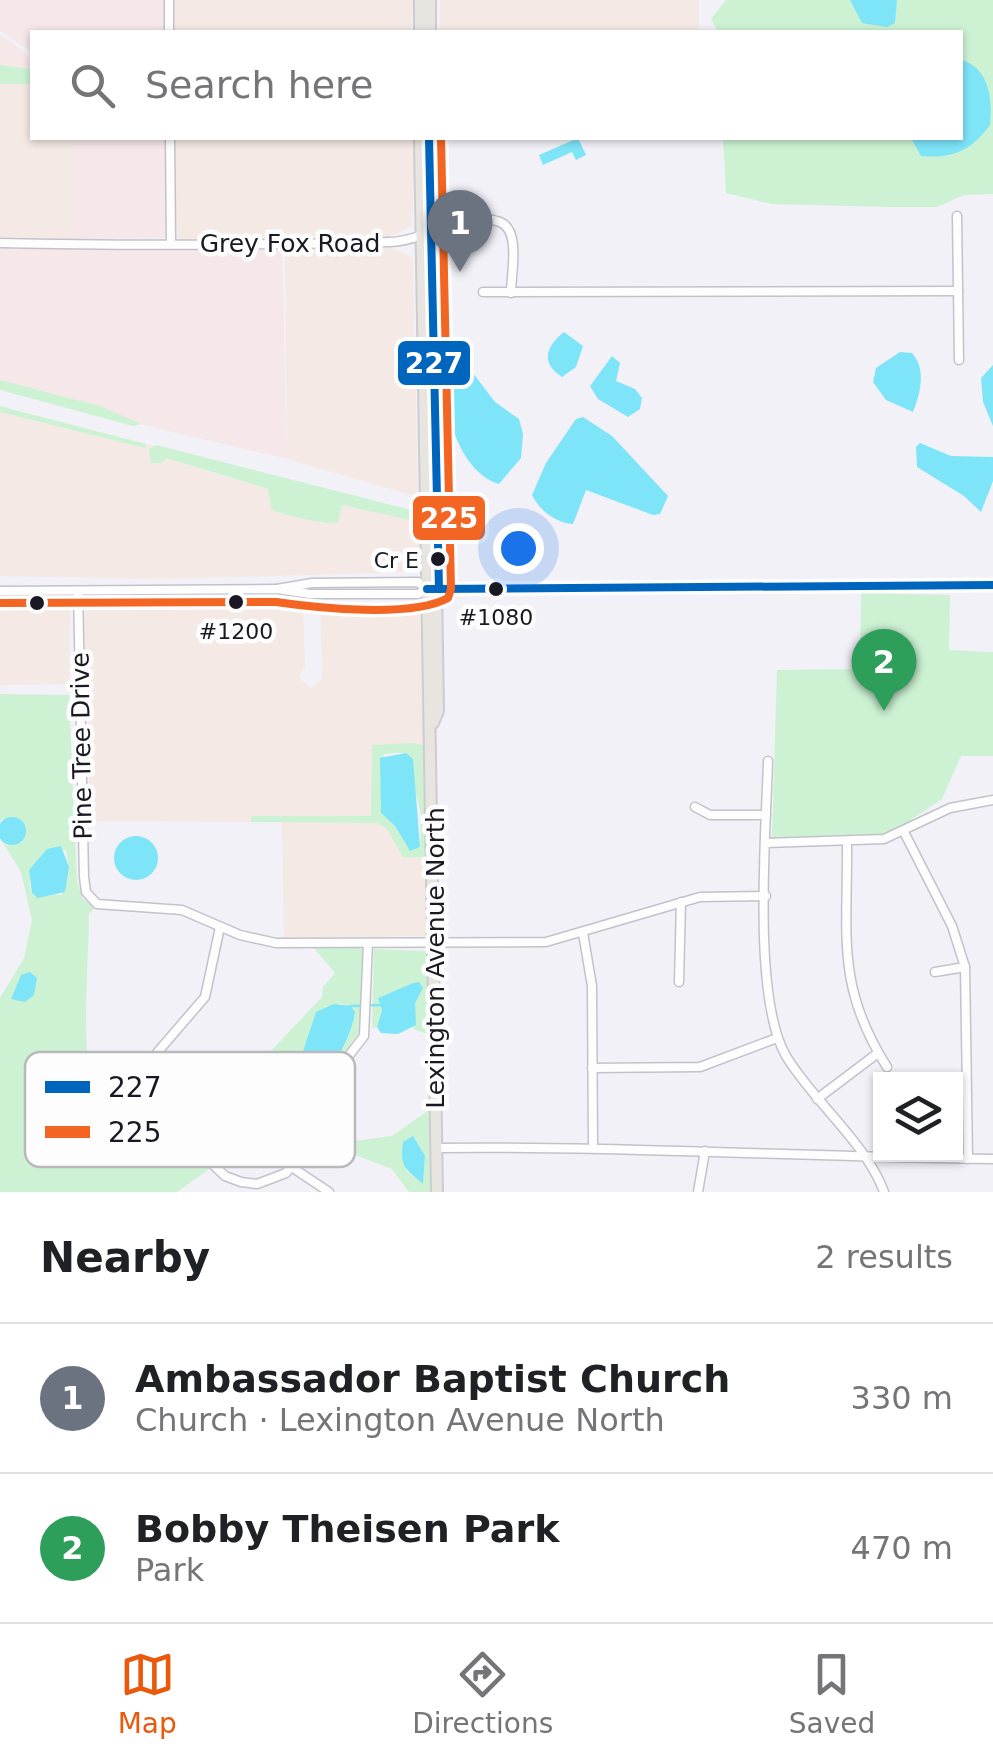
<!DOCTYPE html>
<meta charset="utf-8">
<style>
:root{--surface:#fff;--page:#f2f2f2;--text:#202124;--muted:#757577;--line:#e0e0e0;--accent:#ea580c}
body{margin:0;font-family:"DejaVu Sans",sans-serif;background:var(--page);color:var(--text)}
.controls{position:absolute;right:30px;bottom:30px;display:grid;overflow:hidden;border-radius:0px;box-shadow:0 2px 8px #0004}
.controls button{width:90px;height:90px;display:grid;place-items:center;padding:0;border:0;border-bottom:2px solid var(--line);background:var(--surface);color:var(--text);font:50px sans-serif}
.you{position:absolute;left:518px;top:548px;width:35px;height:35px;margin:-25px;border:8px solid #fff;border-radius:50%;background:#1a73e8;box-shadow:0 0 0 15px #1a73e833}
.badge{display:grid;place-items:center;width:65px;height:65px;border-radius:50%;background:var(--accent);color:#fff;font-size:32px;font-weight:700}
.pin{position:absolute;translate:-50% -82px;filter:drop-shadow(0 2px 5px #0008)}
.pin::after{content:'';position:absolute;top:52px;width:35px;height:30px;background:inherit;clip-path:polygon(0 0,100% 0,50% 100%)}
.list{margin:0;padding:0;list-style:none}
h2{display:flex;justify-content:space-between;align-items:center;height:130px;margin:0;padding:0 40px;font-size:42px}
h2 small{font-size:32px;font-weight:400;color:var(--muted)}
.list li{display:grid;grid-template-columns:65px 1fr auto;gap:30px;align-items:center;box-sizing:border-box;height:150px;padding:0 40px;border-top:2px solid var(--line)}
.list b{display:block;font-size:38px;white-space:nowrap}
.list p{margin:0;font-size:32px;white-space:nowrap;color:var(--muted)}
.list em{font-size:32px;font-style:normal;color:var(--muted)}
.icon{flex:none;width:55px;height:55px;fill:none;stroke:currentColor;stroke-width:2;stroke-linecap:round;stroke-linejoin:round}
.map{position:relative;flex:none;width:993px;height:1192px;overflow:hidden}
.search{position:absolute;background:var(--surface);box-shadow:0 2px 8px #0004;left:30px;right:30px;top:30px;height:110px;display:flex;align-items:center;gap:25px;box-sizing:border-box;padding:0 35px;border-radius:0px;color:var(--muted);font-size:38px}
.sheet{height:430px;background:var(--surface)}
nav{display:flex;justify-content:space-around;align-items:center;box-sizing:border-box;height:140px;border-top:2px solid var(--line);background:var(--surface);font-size:28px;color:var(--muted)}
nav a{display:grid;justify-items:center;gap:5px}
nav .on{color:var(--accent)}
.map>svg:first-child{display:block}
.commercial{fill:#f4e9e4}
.industrial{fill:#f6e7e8}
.green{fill:#ccf2d3;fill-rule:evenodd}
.water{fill:#7ee4f8}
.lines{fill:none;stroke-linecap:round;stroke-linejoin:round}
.stream{stroke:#7ee4f8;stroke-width:2.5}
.minor-casing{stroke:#c3c2cb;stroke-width:11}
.major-casing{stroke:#ccccd1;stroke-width:14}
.minor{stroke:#fdfdfe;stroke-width:8}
.major{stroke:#e8e4df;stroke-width:10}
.bus-1-casing{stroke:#fdfdfd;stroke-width:15}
.bus-2-casing{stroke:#fdfdfd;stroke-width:15}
.bus-1{stroke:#0065bd;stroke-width:8}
.bus-2{stroke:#f26522;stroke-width:8}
.bus-dot{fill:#191823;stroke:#fdfdfd;stroke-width:4}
.labels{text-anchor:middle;stroke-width:9;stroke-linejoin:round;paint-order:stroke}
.bus-label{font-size:22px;fill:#191823;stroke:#fdfdfd}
.street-label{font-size:25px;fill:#191823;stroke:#fdfdfd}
.key{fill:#fdfdfd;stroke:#b9b8bc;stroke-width:2.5}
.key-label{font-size:28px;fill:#191823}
.line-badge{stroke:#fdfdfd;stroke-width:4}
.badge-label{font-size:28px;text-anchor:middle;font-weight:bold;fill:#fff}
</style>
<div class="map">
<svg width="993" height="1192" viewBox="0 0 993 1192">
<rect width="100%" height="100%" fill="#f2f1f8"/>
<g class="commercial">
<polygon points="173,0 413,0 412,32 174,32"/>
<polygon points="440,0 699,0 699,32 439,32"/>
<polygon points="0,84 32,84 32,138 72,138 74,239 0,237"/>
<polygon points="174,138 415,138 412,226 387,238 177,239"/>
<polygon points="393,248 413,258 418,497 287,459 285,256 279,249"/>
<polygon points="0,412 144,448 146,444 154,446 149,449 165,458 270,490 269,501 283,514 299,513 312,521 341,504 419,522 420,567 414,572 160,579 0,576"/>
<polygon points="303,603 305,666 299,677 310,688 322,679 320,603 417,603 420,611 424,746 372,745 372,816 252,816 251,822 90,821 84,604"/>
<polygon points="0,604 70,604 69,684 0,685"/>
<polygon points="282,822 377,823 388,830 406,859 428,857 426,936 284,938"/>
</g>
<g class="industrial">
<polygon points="0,0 165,0 165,32 32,32 32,52 0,31"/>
<polygon points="0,35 22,50 32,61 32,69 0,65"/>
<polygon points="72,138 166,138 165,238 74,239"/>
<polygon points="0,247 282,250 287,459 134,423 100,406 0,380"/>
</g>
<g class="green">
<polygon points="726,0 993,0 993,194 964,195 937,207 888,207 771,204 726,193 723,138 960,138 960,32 718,32 711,19"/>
<polygon points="0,65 32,69 32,84 0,84"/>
<polygon points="0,380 100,406 141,424 133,426 0,390"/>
<polygon points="0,406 11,409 146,444 145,448 0,412"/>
<path d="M156,445L419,512V522L342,505L338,523C324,524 281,515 271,509L268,489L166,458L162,463H151L149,449Z"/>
<polygon points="861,593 950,595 949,650 993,652 993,756 961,756 942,799 903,825 878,836 772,838 777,670 860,669"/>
<path d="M0,694L69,695L77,881L83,899L94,908L89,914C89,950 80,1065 94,1092C107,1115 126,1115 146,1106L209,1169L177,1192H0V998L24,958L32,920L21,872L0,838L8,846L4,818L0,821ZM66,850L69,867L62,895L32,893C26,873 32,869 44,852Z"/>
<path d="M414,743L424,746L428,857L403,858L388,830L377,823L251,822V816H371L372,745ZM394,753H406L421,814L420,847H407L395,826L381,813L384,754Z"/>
<path d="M314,948H360L364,952L363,1026L322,1087L308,1084C334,1071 354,1037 354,1009L341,1004L316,1012L301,1057L270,1052L322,997L323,987L335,973Z"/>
<polygon points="374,949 428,951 429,1035 413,1029 415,1002 421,993 413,983 378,998 382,1010 377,1027 372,1028"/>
<path d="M429,1110L430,1192H409L392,1169L345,1151L347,1142L392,1136ZM402,1147L425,1156L423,1183L407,1172Z"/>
</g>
<g class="water">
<polygon points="850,0 897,0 895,23 887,27 862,23"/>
<path d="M961,60C989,67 993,100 990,125C971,151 952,159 921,156L911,138H960Z"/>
<polygon points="578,138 586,155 576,160 572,152 543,165 539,155"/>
<path d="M564,332L583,346L576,367L562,377C540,363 546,346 564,332Z"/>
<path d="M900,352L912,353C927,370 920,393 913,412L886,400L873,382L876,368Z"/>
<path d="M460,356L495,402L519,419L523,434L521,458L499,484C457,472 437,397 449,359Z"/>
<polygon points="612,356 620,363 616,381 635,389 642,398 640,409 628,417 598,399 590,386"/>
<polygon points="993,365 993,426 983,402 981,378"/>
<path d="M583,417L612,436L668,496L660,514L653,515L586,490L573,524C556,523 539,510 532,495L546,463L576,419Z"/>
<polygon points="920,443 951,456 993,457 993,481 981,512 964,496 917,467 916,447"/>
<polygon points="406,753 413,759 420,847 410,851 395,826 381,813 380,758"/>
<circle cx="12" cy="831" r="14"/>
<circle cx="136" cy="858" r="22"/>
<polygon points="61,846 69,867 65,892 38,898 32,893 29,870 47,849"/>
<polygon points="30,972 37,978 34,995 25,1002 11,999 21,975"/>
<polygon points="413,983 419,982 423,988 415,1003 416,1025 398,1034 381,1033 377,1027 382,1010 378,998"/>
<path d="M334,1004L351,1006L355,1012C351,1038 332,1078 304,1085C288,1088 273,1085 258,1092C242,1100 232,1118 214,1122L211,1104L255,1053L301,1057L316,1012Z"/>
<polygon points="85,1125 101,1129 103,1141 84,1166 74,1168 61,1156 68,1135"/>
<path d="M413,1136L425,1156L423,1184C408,1170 399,1169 403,1142Z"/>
</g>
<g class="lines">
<polyline class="stream" points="351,1006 381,1005"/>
<defs>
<g id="minor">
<polyline points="169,0 169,32"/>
<polyline points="170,138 171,244"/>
<polyline points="957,216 959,360"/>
<path d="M0,243C130,246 259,245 389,242C424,242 466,209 500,222C521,230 511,274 511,293"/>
<polyline points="483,292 958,291"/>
<polyline points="277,589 312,583 418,582 427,589"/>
<polyline points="0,591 277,589 310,594 418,594 427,589 993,585"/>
<polyline points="78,591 84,877 86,892 97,904 182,910 240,935 276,943 546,942 700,897 766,896"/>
<path d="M768,761C766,832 752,997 786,1056C813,1101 867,1144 884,1192"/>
<polyline points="695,807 710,815 766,815"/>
<polyline points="904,832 952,926 965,967 968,1159"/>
<path d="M847,842C848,934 835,985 887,1067"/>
<polyline points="766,843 884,839 950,808 993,800"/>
<polyline points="220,927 205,997 149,1062 145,1083 155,1110 225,1176 241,1182 257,1184 286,1173 306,1147 331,1079 364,1036 368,943"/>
<polyline points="583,933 592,986 593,1147"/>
<polyline points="935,972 965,967"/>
<polyline points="679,982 681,902"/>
<polyline points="592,1068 700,1067 777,1038"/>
<polyline points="817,1099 878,1053"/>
<path d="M437,1148C622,1146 807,1157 993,1159"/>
<polyline points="293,1168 329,1192"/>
<polyline points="698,1192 705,1151"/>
</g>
<g id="major">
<polyline points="420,0 420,32"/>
<polyline points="430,32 430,0"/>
<polyline points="420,138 437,1192"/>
<polyline points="429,138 438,711 433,723"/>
</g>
</defs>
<use href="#minor" class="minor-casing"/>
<use href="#major" class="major-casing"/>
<use href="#minor" class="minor"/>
<use href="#major" class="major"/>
<defs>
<g id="bus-1">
<polyline points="429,138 439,589"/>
<polyline points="427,589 993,585"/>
</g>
<path id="bus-2" d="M0,603L276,602C318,608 412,618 448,598L451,589L441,138"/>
</defs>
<use href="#bus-1" class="bus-1-casing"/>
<use href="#bus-2" class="bus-2-casing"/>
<use href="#bus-1" class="bus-1"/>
<use href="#bus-2" class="bus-2"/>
</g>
<g class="bus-dot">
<circle cx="438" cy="559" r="9"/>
<circle cx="496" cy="589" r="9"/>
<circle cx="236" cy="602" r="9"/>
<circle cx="37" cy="603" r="9"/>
</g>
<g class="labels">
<g class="bus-label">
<text x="419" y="568" text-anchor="end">Cr E</text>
<text x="496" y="625">#1080</text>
<text x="236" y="639">#1200</text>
</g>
<g class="street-label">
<text x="290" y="252">Grey Fox Road</text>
<text transform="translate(81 746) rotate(-91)" y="9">Pine Tree Drive</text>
<text transform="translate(435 958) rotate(-90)" y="9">Lexington Avenue North</text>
</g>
</g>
<rect x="25" y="1052" width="330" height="115" rx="15" class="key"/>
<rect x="45" y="1081" width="45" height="12" fill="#0065bd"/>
<rect x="45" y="1126" width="45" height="12" fill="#f26522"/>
<g class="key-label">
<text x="108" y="1097">227</text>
<text x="108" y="1142">225</text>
</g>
<g class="line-badge">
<rect x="396" y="339" width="76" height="48" rx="10" fill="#0065bd"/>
<rect x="411" y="494" width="76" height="48" rx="10" fill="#f26522"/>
</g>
<g class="badge-label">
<text x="434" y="373">227</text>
<text x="449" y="528">225</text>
</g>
</svg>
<div class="controls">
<button><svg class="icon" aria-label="layers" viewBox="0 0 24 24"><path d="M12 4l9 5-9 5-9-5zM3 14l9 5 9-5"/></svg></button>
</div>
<div class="you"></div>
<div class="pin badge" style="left:460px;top:272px;background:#6b7280">1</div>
<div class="pin badge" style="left:884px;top:711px;background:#2e9e5b">2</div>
<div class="search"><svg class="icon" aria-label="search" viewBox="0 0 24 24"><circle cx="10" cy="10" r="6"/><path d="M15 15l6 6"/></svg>Search here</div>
</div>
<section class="sheet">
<h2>Nearby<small>2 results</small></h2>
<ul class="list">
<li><span class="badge" style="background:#6b7280">1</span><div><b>Ambassador Baptist Church</b><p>Church · Lexington Avenue North</p></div><em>330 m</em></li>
<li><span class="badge" style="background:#2e9e5b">2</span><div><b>Bobby Theisen Park</b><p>Park</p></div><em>470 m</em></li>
</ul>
</section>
<nav>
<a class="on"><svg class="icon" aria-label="map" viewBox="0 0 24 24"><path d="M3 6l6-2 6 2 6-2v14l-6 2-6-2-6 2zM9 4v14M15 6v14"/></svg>Map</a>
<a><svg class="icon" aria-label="directions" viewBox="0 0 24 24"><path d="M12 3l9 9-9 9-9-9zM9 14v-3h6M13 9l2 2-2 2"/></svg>Directions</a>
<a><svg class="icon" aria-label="saved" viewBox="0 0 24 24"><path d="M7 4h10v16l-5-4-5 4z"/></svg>Saved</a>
</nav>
